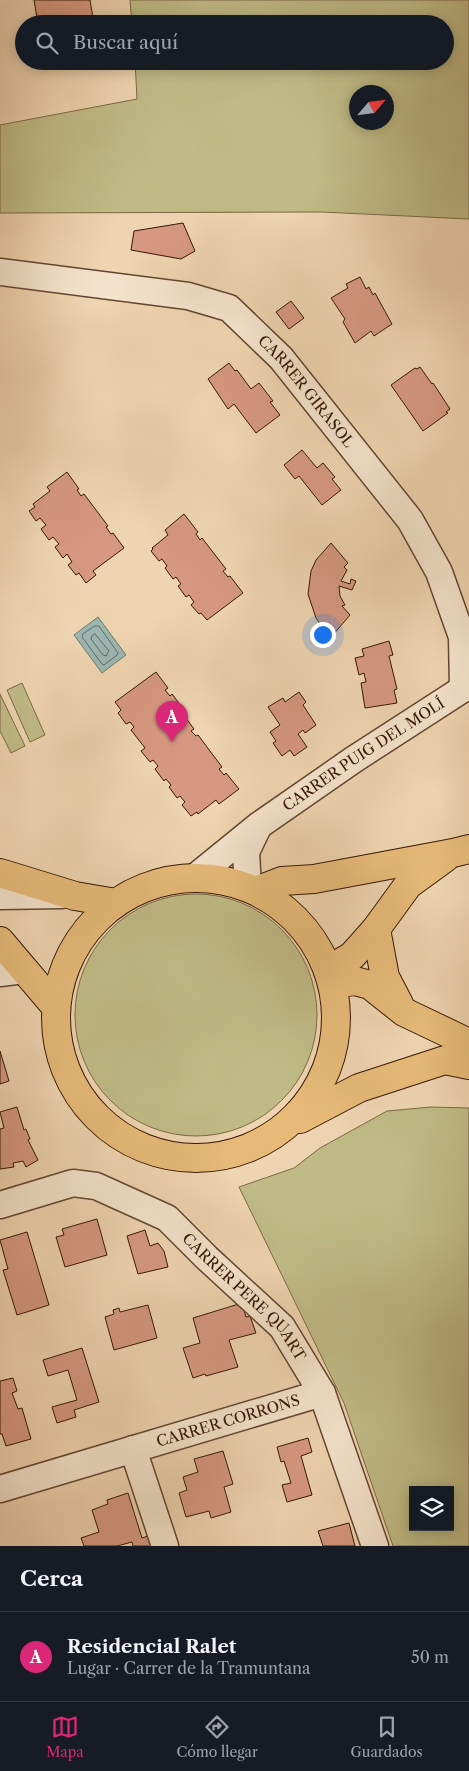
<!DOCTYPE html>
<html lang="es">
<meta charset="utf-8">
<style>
:root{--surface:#171b24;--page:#242831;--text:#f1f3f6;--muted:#9ea1a6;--line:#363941;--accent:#db2777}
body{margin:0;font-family:"Libre Caslon Text",serif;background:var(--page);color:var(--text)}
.controls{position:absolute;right:15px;bottom:15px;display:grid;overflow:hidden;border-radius:0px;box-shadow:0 2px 12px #0003}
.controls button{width:45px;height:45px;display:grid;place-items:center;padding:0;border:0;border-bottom:1px solid var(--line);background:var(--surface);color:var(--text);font:25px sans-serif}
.compass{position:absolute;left:349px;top:85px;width:45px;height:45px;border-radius:50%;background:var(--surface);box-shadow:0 2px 12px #0003;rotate:62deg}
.you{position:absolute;left:322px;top:634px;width:18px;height:18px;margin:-12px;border:4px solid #fff;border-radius:50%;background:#1a73e8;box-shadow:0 0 0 8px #1a73e833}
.badge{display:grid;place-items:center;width:32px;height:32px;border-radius:50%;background:var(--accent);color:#fff;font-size:16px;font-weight:700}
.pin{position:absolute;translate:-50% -41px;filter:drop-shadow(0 1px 2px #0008)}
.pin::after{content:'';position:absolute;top:26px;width:18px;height:15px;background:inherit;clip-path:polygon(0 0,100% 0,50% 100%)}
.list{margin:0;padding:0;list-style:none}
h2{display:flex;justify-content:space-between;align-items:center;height:65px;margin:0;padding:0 20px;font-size:21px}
h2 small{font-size:16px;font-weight:400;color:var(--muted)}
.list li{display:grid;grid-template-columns:32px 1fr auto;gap:15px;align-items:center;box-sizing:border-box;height:90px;padding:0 20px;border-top:1px solid var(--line)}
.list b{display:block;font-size:19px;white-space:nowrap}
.list p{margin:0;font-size:16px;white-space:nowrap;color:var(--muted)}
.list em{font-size:16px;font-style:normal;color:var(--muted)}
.icon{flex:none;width:28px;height:28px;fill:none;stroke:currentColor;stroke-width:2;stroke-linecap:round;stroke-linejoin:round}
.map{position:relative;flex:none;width:469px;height:1546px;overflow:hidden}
.search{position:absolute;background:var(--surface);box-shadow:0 2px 12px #0003;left:15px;right:15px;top:15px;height:55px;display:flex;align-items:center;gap:12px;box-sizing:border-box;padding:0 18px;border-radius:28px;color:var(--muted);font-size:19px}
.sheet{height:155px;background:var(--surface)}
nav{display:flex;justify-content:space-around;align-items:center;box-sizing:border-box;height:70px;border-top:1px solid var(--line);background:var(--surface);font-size:14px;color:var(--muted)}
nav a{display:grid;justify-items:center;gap:2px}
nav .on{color:var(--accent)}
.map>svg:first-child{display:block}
.green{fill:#c0bb86;stroke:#7b6945;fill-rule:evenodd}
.water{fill:#9bb7b3;stroke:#73776d}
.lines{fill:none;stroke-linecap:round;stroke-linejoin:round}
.shore{stroke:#68675c;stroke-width:1}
.building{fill:#d69880;stroke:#361704}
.minor-casing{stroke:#64462f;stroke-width:29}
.major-casing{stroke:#361704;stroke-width:30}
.minor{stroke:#f4e3cc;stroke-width:26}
.major{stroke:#e7ba78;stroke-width:28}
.labels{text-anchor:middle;stroke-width:4;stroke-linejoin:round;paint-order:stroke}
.street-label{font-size:15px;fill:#361704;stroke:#f4e3cc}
</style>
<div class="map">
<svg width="469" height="1546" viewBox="0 0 469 1546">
<rect width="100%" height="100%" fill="#eed4b0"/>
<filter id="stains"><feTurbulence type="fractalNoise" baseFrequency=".004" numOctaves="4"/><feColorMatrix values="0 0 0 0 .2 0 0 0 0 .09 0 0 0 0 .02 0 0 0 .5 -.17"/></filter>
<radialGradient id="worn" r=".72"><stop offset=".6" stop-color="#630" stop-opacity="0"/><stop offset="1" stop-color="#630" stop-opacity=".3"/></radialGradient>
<g class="green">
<path d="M130,0H469V219L322,212L0,213V125L137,99L135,61H445V24H132ZM386,92V122H356V92Z"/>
<polygon points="22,683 45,735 30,742 7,690"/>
<polygon points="0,694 25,746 11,753 0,731"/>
<circle cx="196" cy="1015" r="121"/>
<path d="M431,1107L469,1108V1546H393L344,1403L239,1187L294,1168L320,1148L387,1111ZM413,1490H450V1527H413Z"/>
</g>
<polygon class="water" points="98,617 126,655 102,673 74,635"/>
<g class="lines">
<g class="shore">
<polygon points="95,626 99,626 118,653 117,655 104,665 102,664 82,637 83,634"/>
<polygon points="95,634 109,651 106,656 103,655 91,639 92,636"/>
</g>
</g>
<g class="building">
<polygon points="34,0 90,0 94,24 38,24"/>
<polygon points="44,61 88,61 45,68"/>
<polygon points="183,223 195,251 181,259 131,250 134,231"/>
<polygon points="360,277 366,289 369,287 373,295 375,293 392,324 374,336 371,331 355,343 343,322 345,319 331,298 348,288 346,284"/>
<polygon points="291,301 304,318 289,329 276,312"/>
<polygon points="229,363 235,371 237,370 251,389 259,383 273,401 270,402 280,415 256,433 234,404 228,409 208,379"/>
<polygon points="420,367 432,384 433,383 450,409 446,412 448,413 423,431 391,385 415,368 417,369"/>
<polygon points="302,450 317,468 323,463 335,477 332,479 341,490 322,505 299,476 295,479 284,465"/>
<polygon points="67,472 79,489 77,490 81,496 84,494 108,526 106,527 111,534 113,533 124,548 93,571 96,575 86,583 79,573 76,575 68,565 72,562 67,554 63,558 55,547 59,544 53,537 49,540 41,529 46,525 40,518 36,521 29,511 35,507 33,504 50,491 47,487"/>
<polygon points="184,514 198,532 196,534 200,540 202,538 226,569 223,571 228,577 230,576 243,593 207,620 201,613 199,614 191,605 194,602 189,595 186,597 178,586 181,584 176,577 173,579 165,568 167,566 162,559 159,561 151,551 153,549 152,548 168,535 165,530"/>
<polygon points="331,543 348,563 344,567 347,570 341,581 350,584 351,579 356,581 352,590 339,586 340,596 345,605 342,606 350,615 332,636 323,628 316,618 308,594 311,571 316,560"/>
<polygon points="389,641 393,655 389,656 397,689 394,690 397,703 365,708 361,683 366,682 364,673 359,675 355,658 364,656 362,649"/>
<polygon points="156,672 168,688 165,690 170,696 172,694 185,711 182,713 194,729 191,731 196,736 198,735 222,767 219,769 224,775 226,773 239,789 219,804 216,800 198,814 197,812 191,816 182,805 185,802 180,796 177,798 169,787 171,785 166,779 164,781 155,769 158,766 153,760 150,762 141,751 145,748 131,730 134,727 130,722 126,724 118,713 121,710 115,702"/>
<polygon points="299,692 306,702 303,705 316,725 305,733 303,730 298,734 307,747 294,756 290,750 282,756 273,743 276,741 270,732 280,725 268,707 283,698 285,702"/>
<polygon points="0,1051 9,1081 0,1084"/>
<polygon points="17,1107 24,1130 26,1129 30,1139 28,1140 38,1160 26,1167 23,1161 13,1163 14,1167 0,1169 0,1129 4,1128 0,1112"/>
<polygon points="97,1219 107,1255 65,1267 56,1237 64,1235 62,1229"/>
<polygon points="145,1230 150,1246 158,1243 164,1251 168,1267 138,1274 127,1236"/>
<polygon points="27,1232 49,1305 17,1315 3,1270 8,1269 0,1240"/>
<polygon points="242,1303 246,1317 250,1316 256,1333 229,1340 238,1367 206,1376 205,1374 193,1378 183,1348 200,1343 193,1318"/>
<polygon points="148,1305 157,1338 114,1350 105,1317 114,1314 113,1310 119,1308 120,1312"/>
<polygon points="82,1348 99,1402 74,1410 76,1417 57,1423 52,1407 77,1400 68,1370 48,1376 43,1360"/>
<polygon points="13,1378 17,1391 12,1393 18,1409 22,1408 31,1439 6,1446 2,1434 0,1434 0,1381"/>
<polygon points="308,1438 312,1452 301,1456 312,1495 287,1502 282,1485 291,1483 284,1461 281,1462 277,1447"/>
<polygon points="223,1451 233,1484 224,1487 231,1512 211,1518 209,1511 186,1517 179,1493 187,1490 183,1477 198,1472 194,1459"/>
<polygon points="128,1493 142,1538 148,1536 151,1546 133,1546 132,1542 117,1546 84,1546 81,1538 99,1532 92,1510 108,1504 107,1500"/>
<polygon points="349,1523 355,1546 323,1546 318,1531"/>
</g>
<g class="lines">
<defs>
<g id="minor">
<path id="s1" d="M0,272L188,296L229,308L281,358L410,520L439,572L462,637L463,689"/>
<path id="s2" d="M194,878L258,826L353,760L469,685"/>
<polyline points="248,888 246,852 258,827"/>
<polyline points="0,896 62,895"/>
<polyline points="0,973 24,970"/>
<path id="s3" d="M0,1205L73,1183L96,1186L167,1218L207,1258L282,1327L322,1393L375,1546"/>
<polyline points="133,1449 165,1546"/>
<path id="s4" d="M0,1489L322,1393"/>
</g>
<g id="major">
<polyline points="0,873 75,896 116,903"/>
<circle cx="196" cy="1018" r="140"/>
<polyline points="256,891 282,881 314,879 453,853 469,849"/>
<polyline points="376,929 385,977 399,1004"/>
<polyline points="0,941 56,1007"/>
<polyline points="328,970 352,956 376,929 408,885 445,858"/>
<polyline points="332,984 355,981 370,985 404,1012 469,1043"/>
<polyline points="300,1119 359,1088 445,1060 469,1065"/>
</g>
</defs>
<use href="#minor" class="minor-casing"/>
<use href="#major" class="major-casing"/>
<use href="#minor" class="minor"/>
<use href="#major" class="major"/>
</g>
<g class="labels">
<g class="street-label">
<text dy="5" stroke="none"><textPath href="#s1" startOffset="346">CARRER GIRASOL</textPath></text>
<text dy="5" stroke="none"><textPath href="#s2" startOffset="210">CARRER PUIG DEL MOLÍ</textPath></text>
<text dy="5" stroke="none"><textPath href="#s3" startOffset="288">CARRER PERE QUART</textPath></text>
<text dy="5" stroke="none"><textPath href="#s4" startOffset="238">CARRER CORRONS</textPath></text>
</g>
</g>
<rect width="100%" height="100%" filter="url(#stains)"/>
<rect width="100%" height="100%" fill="url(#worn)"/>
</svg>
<div class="controls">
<button><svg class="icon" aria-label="layers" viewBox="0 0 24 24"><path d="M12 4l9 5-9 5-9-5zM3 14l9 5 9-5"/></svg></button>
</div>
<svg class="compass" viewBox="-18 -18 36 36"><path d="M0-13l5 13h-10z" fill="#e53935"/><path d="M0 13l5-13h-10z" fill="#9ea1a6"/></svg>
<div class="you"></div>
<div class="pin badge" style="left:172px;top:742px">A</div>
<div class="search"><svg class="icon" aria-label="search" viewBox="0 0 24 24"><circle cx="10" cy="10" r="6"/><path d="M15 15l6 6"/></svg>Buscar aquí</div>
</div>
<section class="sheet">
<h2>Cerca<small></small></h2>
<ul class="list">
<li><span class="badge">A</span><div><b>Residencial Ralet</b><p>Lugar · Carrer de la Tramuntana</p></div><em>50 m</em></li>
</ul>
</section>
<nav>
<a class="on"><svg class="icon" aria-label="map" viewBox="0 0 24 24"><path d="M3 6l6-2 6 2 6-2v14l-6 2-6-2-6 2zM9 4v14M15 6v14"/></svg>Mapa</a>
<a><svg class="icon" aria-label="directions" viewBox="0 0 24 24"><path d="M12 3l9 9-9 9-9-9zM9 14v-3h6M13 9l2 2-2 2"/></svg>Cómo llegar</a>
<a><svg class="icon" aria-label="saved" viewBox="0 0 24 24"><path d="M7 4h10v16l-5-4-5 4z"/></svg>Guardados</a>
</nav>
